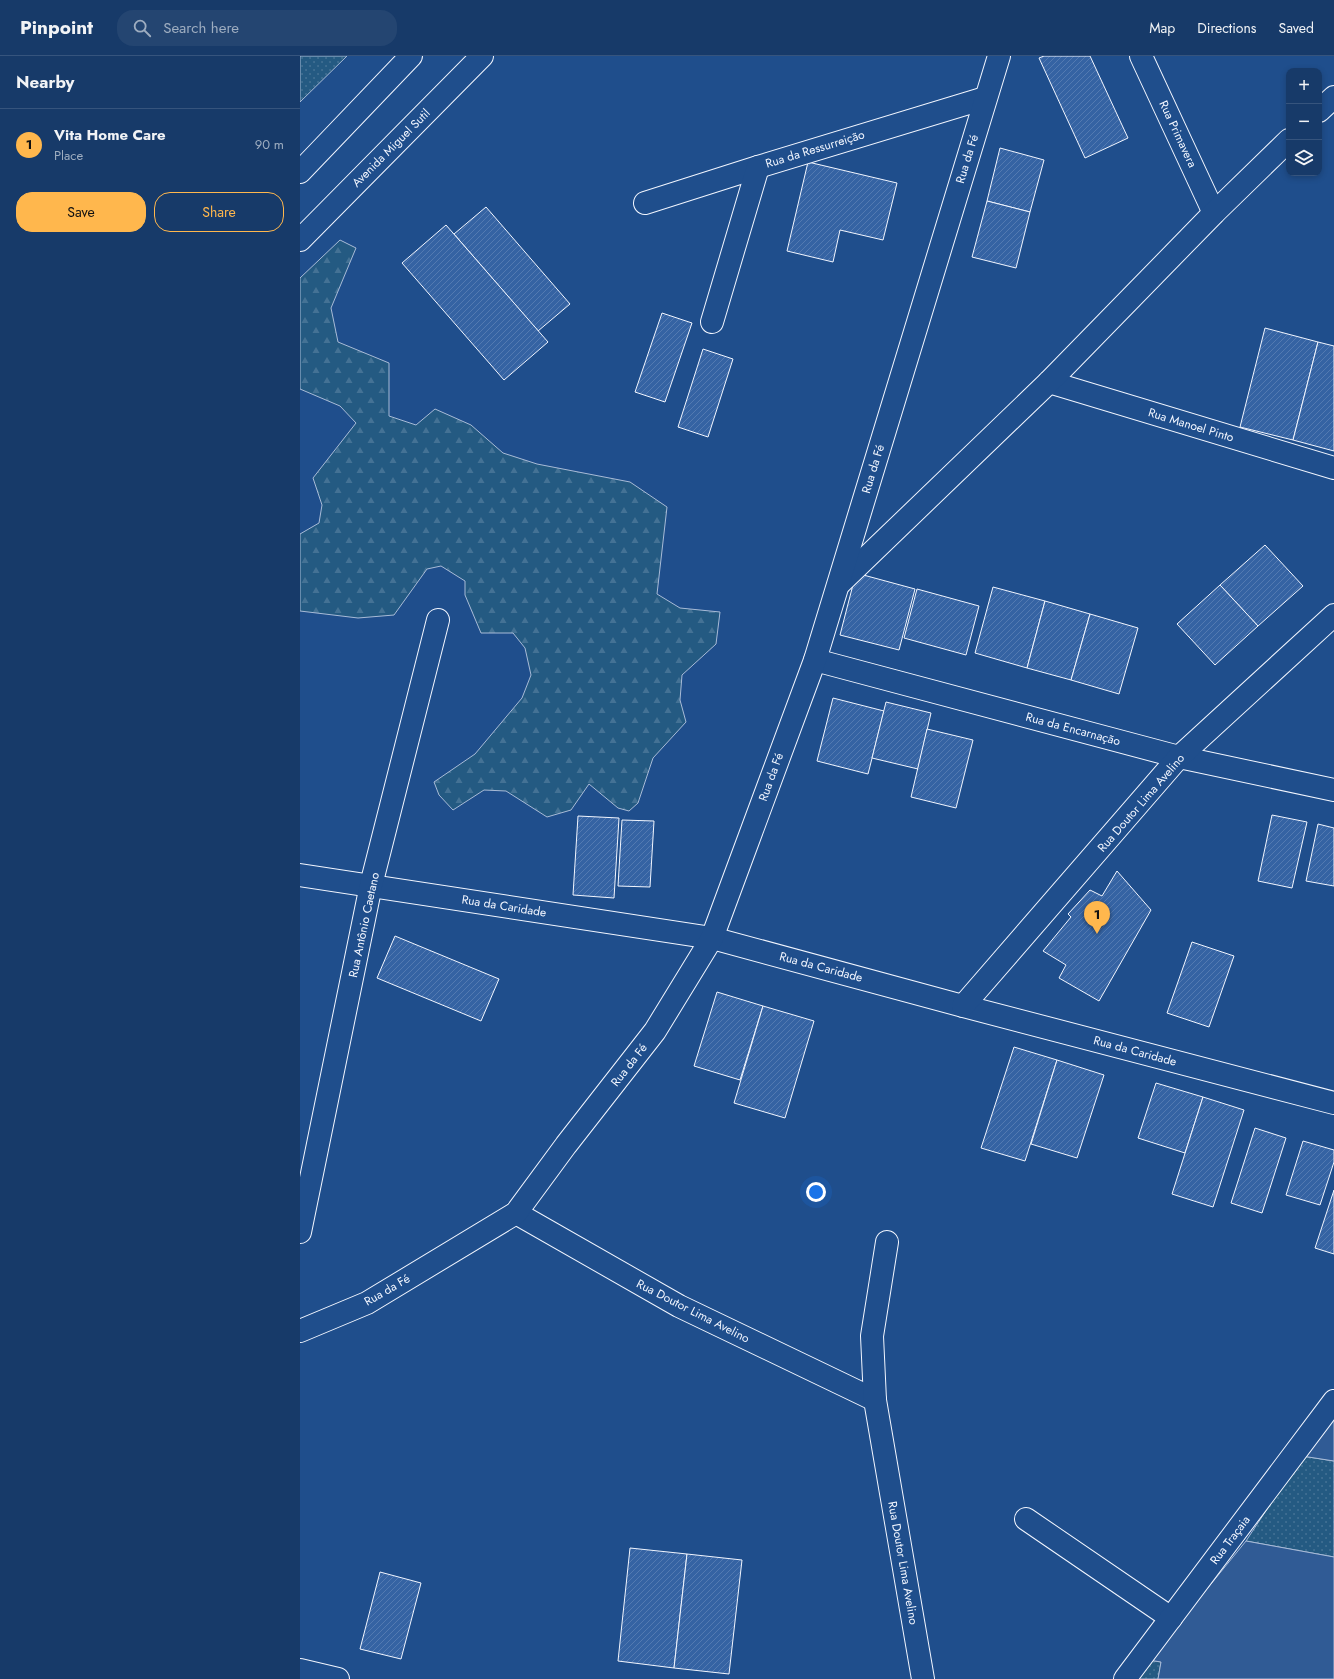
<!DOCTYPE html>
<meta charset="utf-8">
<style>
:root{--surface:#173a69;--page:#244571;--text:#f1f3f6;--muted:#9eadc0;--line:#36547d;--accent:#ffb74d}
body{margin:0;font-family:Jost,sans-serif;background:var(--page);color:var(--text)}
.controls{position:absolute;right:12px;top:12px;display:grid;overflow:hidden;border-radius:8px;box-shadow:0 2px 6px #0003}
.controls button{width:36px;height:36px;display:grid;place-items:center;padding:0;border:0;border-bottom:1px solid var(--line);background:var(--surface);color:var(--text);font:20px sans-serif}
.you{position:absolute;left:516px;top:1136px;width:14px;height:14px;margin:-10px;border:3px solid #fff;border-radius:50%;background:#1a73e8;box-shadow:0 0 0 6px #1a73e833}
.badge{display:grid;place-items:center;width:26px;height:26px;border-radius:50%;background:var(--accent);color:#111;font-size:13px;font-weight:700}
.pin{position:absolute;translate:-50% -33px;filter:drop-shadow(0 1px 2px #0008)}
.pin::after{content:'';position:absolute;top:21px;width:14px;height:12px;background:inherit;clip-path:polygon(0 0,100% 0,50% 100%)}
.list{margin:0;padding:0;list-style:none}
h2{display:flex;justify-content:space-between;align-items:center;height:52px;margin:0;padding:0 16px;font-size:17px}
h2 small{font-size:13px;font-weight:400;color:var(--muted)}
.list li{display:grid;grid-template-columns:26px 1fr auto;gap:12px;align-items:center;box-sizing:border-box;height:72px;padding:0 16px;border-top:1px solid var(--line)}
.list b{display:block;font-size:15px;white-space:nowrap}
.list p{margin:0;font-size:13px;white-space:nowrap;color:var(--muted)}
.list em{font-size:13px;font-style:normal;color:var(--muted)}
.actions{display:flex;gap:8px;padding:12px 16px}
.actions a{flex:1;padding:9px 0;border:1px solid var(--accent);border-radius:16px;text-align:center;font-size:14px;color:var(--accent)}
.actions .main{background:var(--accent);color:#111}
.icon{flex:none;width:22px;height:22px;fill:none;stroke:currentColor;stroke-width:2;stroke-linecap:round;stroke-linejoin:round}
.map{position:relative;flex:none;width:1034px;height:1623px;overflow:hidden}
header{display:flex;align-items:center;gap:24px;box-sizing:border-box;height:56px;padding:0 20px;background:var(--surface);border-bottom:1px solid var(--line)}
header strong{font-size:19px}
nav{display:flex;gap:22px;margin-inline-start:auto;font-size:14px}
.search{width:280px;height:36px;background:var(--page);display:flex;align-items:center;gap:10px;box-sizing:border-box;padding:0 14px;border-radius:16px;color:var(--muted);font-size:15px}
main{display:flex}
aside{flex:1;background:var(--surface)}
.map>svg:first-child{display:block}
.grass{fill:url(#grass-dots);stroke:#a8bbd7}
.forest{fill:url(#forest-firs);stroke:#a8bbd7}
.parking{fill:#305b95;stroke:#a8bbd7}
.building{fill:url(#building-hatch);stroke:#f2f6ff}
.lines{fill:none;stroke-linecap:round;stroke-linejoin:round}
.minor-casing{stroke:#f2f6ff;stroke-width:24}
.highway-casing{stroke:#f2f6ff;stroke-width:24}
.minor{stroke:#1f4e8c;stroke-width:22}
.highway{stroke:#1f4e8c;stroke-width:22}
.labels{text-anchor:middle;stroke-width:3;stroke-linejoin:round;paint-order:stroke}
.street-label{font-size:12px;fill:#f2f6ff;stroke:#1f4e8c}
</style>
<header>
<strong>Pinpoint</strong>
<div class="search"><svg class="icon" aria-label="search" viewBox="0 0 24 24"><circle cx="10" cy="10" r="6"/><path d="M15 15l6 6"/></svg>Search here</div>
<nav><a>Map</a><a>Directions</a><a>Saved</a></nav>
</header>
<main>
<aside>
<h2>Nearby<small></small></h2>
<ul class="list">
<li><span class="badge">1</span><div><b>Vita Home Care</b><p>Place</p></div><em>90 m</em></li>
</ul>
<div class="actions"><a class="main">Save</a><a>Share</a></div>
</aside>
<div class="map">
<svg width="1034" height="1623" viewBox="0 0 1034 1623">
<defs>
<pattern id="grass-dots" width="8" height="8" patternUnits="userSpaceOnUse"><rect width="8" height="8" fill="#245a82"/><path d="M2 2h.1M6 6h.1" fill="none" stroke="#447295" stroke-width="1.8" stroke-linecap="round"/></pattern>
<pattern id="forest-firs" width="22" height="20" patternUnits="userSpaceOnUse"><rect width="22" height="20" fill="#245a82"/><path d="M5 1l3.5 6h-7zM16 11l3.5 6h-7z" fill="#447295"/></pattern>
<pattern id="building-hatch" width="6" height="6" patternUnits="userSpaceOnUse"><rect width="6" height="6" fill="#3563a3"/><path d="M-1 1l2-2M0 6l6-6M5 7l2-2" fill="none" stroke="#537ab1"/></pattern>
</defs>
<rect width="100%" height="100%" fill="#1f4e8c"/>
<g class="grass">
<polygon points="0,0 47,0 0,46"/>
<polygon points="1002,1400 1034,1405 1034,1501 946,1485"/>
<polygon points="849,1604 861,1606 858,1623 834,1623"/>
</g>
<polygon class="forest" points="40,184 56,192 31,252 38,286 89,307 89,360 116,369 135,353 171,369 203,397 237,408 330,426 367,451 357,538 380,552 420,556 416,588 382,619 380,644 386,666 353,702 338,747 329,755 318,752 289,728 271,754 247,761 206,735 184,734 153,754 139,739 134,726 175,698 222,642 231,619 225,592 213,577 181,577 165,539 165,525 141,510 127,513 94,559 58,562 0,555 0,478 19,467 22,449 13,422 56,367 40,350 0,333 0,222"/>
<g class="parking">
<polygon points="1034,1359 1034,1405 1002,1400"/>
<polygon points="946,1485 1034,1501 1034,1623 858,1623 861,1606 849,1604"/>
</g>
<g class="building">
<polygon points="744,0 790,0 828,82 785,102 739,2"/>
<polygon points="700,92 744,104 730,156 687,145"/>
<polygon points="508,106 597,127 583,184 540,174 533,206 487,195"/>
<polygon points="687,145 730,156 716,212 672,201"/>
<polygon points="186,151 270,248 238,275 154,178"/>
<polygon points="146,169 248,286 204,324 102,207"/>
<polygon points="362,257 392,267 365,346 335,336"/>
<polygon points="965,272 1018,286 993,384 940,371"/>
<polygon points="1018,286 1034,290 1034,395 993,384"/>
<polygon points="403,293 433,303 408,381 378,371"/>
<polygon points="965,489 1003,530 958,570 920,529"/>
<polygon points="556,517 615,533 599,594 540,579"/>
<polygon points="920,529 958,570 915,609 877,568"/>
<polygon points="693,531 745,545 727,612 675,597"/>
<polygon points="617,533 679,550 666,599 604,582"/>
<polygon points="745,545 790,558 771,624 727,612"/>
<polygon points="790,558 838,572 819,638 771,624"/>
<polygon points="533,642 584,655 568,718 517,705"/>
<polygon points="586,646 631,657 618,713 572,702"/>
<polygon points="627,673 673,684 656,752 611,741"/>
<polygon points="972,759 1007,766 992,832 958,825"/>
<polygon points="278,760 319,762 314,842 273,839"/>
<polygon points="322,764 354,765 350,831 318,830"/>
<polygon points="1018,768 1034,772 1034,830 1006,825"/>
<polygon points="817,815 851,854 799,945 759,922 766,909 743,895 771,861 768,858 790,834 802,840"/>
<polygon points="95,880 199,923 181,965 77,922"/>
<polygon points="892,886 934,900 909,971 867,957"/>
<polygon points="417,936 463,950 440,1024 394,1010"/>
<polygon points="463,950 514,965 485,1062 434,1047"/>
<polygon points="714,991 757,1004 725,1105 681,1092"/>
<polygon points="757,1004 804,1019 777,1102 731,1088"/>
<polygon points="856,1027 903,1041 885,1097 838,1082"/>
<polygon points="903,1041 944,1054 913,1151 872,1138"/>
<polygon points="955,1072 986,1082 962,1157 931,1147"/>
<polygon points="1003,1085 1034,1094 1034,1106 1020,1149 986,1139"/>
<polygon points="1034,1134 1034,1198 1015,1192"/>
<polygon points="330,1492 387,1498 374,1612 318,1605"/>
<polygon points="387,1498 442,1504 429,1618 374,1612"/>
<polygon points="80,1516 121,1527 101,1603 60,1593"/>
</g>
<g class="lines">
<defs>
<g id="minor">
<polyline points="841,0 914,157"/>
<polyline points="1019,55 1034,41"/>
<polyline points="345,147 458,111 685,42"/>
<polyline points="412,266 458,111"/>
<polyline points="749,326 1034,412"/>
<polyline points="540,527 749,326 914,157 989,84"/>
<polyline points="515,604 879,701 1034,734"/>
<polyline points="0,819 412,882 663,950 1034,1047"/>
<polyline points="663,950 879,701 1034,559"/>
<polyline points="216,1157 379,1250 575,1344"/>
<polyline points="0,1176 71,829 138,564"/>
<polyline points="587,1186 572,1280 575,1344 623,1623"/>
<polyline points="0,1275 67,1247 216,1157 266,1089 355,975 412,882 515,604 699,0"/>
<polyline points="726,1463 871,1562"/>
<polyline points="0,1614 38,1623"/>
<polyline points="825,1623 1034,1345"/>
</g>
<g id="highway">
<polyline points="0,116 111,0"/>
<polyline points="0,184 182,0"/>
</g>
</defs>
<use href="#minor" class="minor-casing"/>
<use href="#highway" class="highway-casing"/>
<use href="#minor" class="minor"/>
<use href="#highway" class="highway"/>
</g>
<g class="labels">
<g class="street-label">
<text transform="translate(878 78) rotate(65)" y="4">Rua Primavera</text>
<text transform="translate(91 92) rotate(-45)" y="4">Avenida Miguel Sutil</text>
<text transform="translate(515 93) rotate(-17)" y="4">Rua da Ressurreição</text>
<text transform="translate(667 103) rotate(-73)" y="4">Rua da Fé</text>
<text transform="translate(891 369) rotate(17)" y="4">Rua Manoel Pinto</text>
<text transform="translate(573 413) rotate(-73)" y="4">Rua da Fé</text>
<text transform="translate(773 673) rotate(15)" y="4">Rua da Encarnação</text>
<text transform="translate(471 721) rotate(-70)" y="4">Rua da Fé</text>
<text transform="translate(841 747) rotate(-49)" y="4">Rua Doutor Lima Avelino</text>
<text transform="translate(204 850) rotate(9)" y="4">Rua da Caridade</text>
<text transform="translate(64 869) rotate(-78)" y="4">Rua Antônio Caetano</text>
<text transform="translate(521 911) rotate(15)" y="4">Rua da Caridade</text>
<text transform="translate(835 995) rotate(15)" y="4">Rua da Caridade</text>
<text transform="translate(329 1009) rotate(-52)" y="4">Rua da Fé</text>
<text transform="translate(87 1234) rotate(-30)" y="4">Rua da Fé</text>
<text transform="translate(393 1255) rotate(27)" y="4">Rua Doutor Lima Avelino</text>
<text transform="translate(930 1484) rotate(-53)" y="4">Rua Traçaia</text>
<text transform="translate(603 1507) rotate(80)" y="4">Rua Doutor Lima Avelino</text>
</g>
</g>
</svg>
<div class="controls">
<button>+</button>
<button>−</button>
<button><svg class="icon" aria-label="layers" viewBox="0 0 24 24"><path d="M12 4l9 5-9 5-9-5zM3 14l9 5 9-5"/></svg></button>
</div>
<div class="you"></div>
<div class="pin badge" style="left:797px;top:878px">1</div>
</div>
</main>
